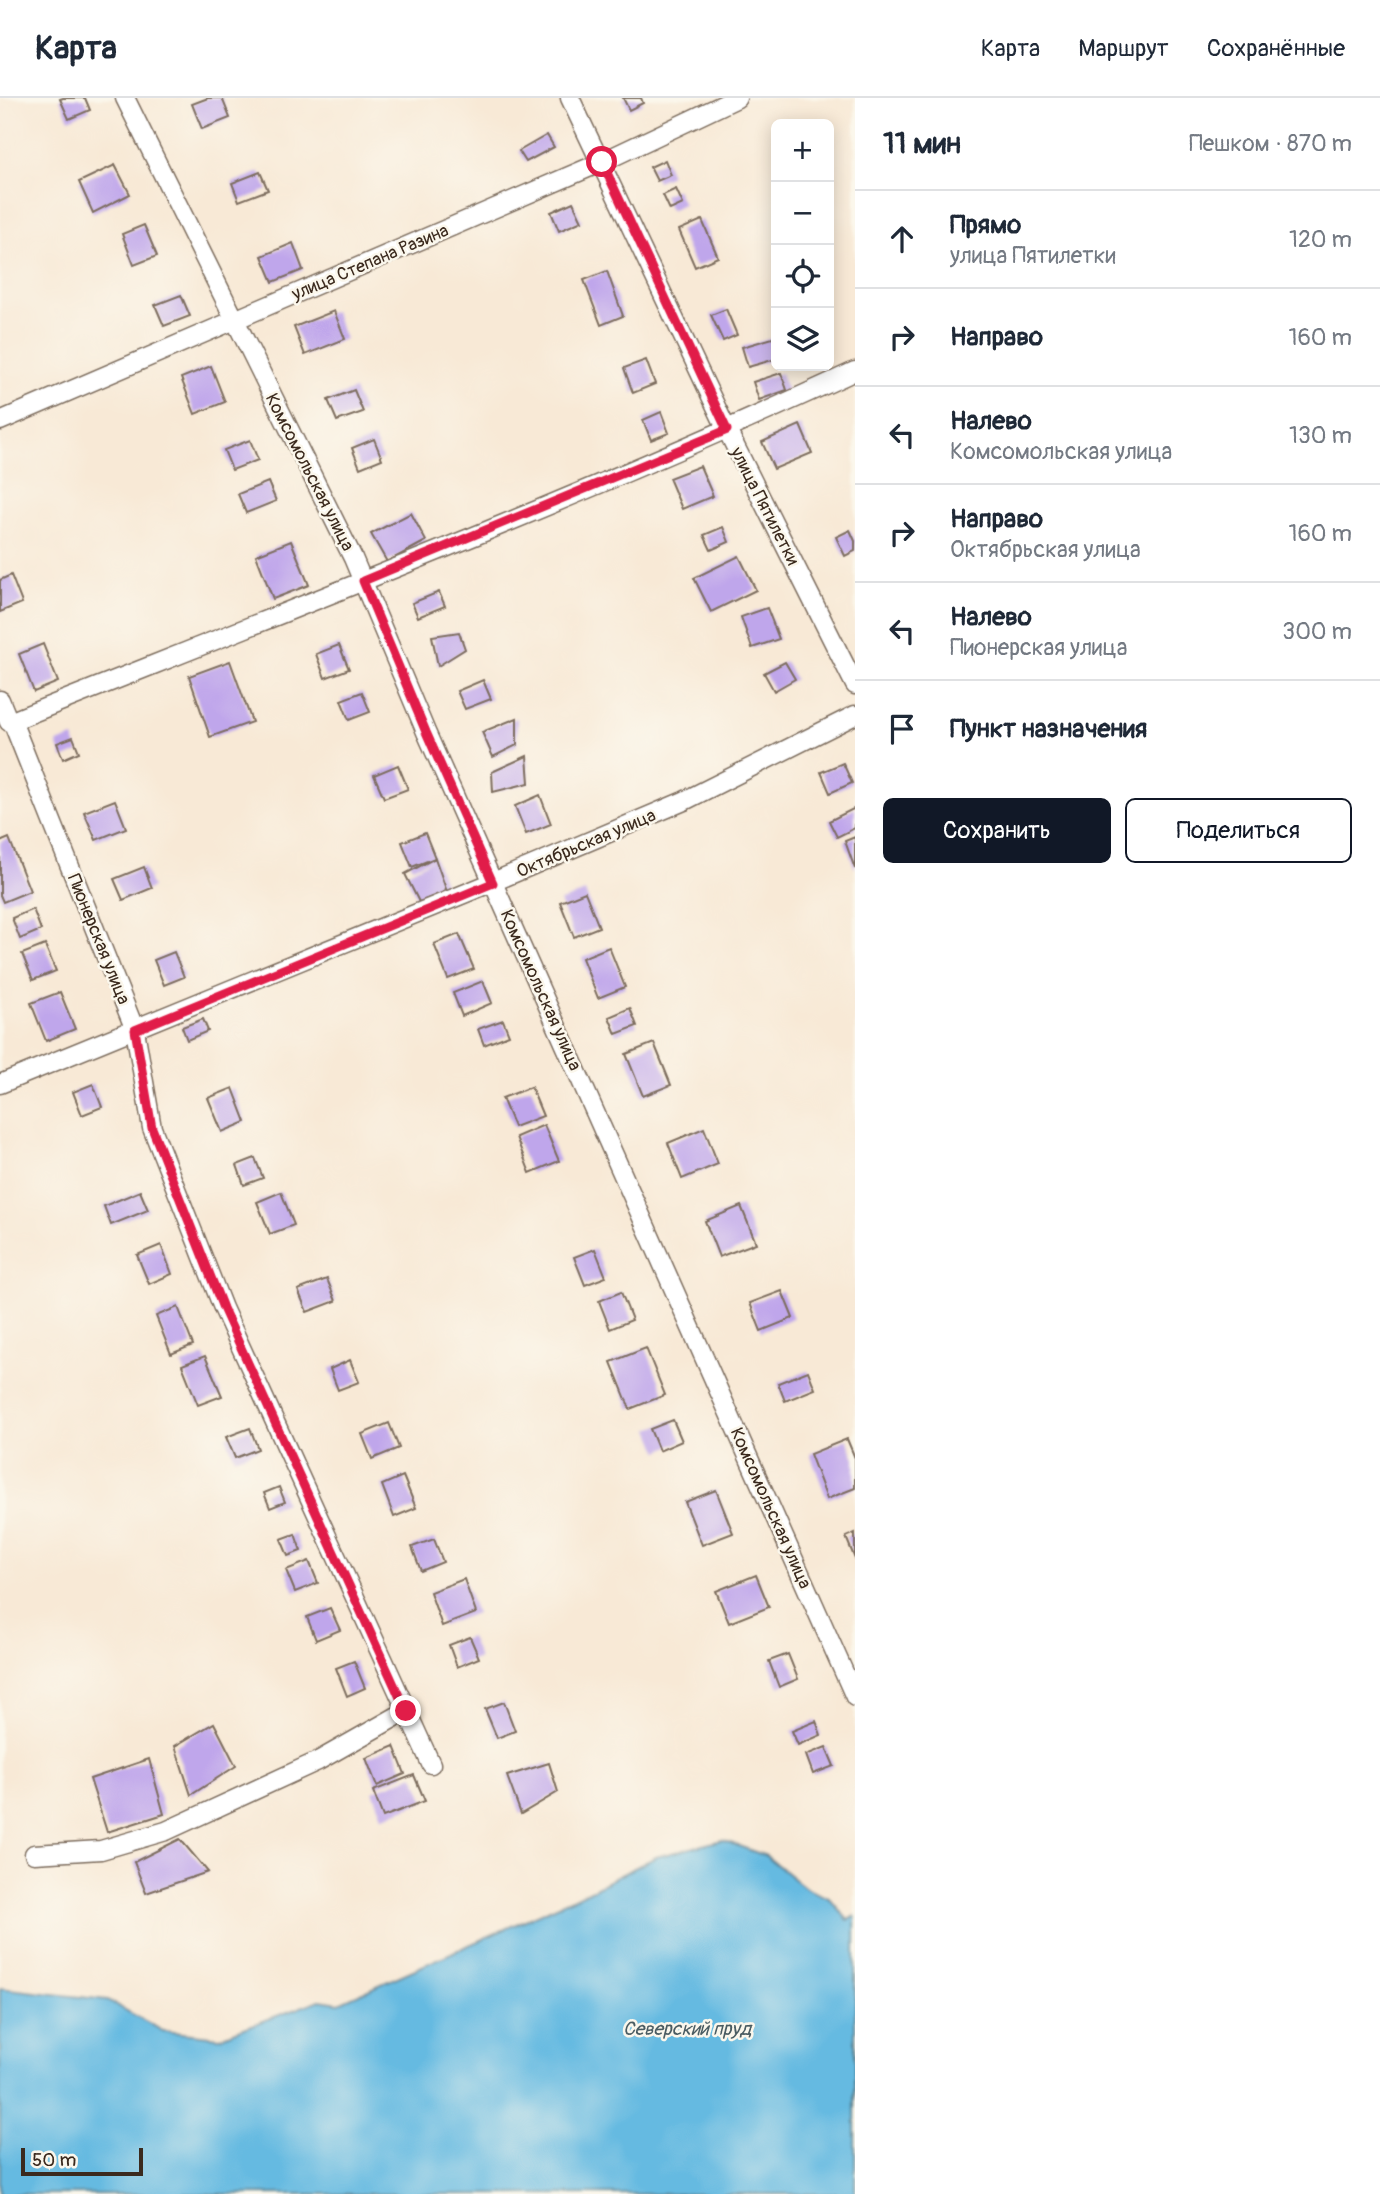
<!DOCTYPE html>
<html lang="ru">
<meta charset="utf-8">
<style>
:root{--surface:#fff;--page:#f6f6f7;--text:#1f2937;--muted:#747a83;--line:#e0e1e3;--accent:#111827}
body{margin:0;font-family:Pangolin,sans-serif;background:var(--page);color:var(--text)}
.controls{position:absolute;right:21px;top:21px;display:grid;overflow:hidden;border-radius:10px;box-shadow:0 4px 18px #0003}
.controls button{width:63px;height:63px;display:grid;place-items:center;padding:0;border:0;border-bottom:2px solid var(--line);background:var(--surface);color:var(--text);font:35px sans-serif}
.scale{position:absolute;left:21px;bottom:18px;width:122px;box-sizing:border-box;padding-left:7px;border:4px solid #3b2a1e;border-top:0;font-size:19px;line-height:24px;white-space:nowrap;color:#3b2a1e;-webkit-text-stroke:5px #fbf7ec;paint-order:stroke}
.stop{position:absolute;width:21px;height:21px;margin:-16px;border:5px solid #e11d48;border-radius:50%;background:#fff}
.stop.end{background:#e11d48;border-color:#fff;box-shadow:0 2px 7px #0008}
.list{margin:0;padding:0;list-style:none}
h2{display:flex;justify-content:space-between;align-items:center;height:91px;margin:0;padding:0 28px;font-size:30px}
h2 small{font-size:23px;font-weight:400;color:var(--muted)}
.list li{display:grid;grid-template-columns:46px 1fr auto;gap:21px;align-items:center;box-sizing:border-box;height:98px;padding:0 28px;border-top:2px solid var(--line)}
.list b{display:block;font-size:26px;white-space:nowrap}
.list p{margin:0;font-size:23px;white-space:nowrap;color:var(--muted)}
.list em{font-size:23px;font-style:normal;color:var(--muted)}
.actions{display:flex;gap:14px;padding:21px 28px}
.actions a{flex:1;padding:16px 0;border:2px solid var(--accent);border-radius:10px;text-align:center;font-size:24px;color:var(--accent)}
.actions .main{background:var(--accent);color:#fff}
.icon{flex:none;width:38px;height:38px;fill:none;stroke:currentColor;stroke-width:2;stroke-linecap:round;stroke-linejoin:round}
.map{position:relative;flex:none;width:855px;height:2096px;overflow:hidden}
header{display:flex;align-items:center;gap:42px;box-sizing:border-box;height:98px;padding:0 35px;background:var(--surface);border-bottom:2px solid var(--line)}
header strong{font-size:33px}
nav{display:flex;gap:38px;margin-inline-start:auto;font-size:24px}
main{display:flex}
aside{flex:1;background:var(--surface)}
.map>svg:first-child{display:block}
.water{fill:#65bae1;stroke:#507280;stroke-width:2}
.building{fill:#bfa6eb}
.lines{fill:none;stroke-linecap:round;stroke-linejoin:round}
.minor-casing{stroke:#7d6d5e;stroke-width:21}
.minor{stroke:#fff;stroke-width:18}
.route{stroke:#e11d48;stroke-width:9}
.labels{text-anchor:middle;stroke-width:5;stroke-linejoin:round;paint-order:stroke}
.street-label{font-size:18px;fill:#3b2a1e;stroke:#fbf7ec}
.water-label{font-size:19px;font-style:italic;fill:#4a5c62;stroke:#fbf7ec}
</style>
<header>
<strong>Карта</strong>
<nav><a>Карта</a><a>Маршрут</a><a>Сохранённые</a></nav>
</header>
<main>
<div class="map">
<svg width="855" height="2096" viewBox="0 0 855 2096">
<rect width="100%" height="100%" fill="#fbf7ec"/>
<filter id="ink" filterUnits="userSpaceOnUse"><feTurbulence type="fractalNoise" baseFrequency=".0143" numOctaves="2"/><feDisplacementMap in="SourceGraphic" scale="14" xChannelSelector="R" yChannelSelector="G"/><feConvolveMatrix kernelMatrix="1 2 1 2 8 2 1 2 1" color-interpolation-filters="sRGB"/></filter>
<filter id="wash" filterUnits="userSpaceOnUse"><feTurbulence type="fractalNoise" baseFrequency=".00686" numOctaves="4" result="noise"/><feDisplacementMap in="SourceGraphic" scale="28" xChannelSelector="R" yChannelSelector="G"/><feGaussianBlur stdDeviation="1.57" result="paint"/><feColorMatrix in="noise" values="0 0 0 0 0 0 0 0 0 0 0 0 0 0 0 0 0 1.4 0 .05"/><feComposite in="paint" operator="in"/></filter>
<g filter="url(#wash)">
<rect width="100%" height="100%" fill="#f8e9d6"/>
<polygon class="water" points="722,1742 766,1758 807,1791 829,1800 848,1822 855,1818 855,2096 0,2096 0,1890 107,1902 163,1933 220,1939 320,1902 339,1905 579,1798 656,1759"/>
<g id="blocks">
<g class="building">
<polygon points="63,0 85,0 90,12 69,21 60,1"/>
<polygon points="208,0 222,0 230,20 202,31 192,6"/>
<polygon points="623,0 641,0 643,5 629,12"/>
<polygon points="547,37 554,49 526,64 519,53"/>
<polygon points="665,62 671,77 657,83 650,69"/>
<polygon points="115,67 130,96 93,115 79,84"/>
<polygon points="260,74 268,92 239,103 232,85"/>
<polygon points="676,91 683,106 670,112 663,97"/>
<polygon points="573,104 582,123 559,133 551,114"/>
<polygon points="702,122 718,159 695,169 679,132"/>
<polygon points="144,127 157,158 134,167 122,136"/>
<polygon points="293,145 303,172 273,184 262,158"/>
<polygon points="607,173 623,218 601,227 584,182"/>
<polygon points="181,197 190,218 164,228 155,207"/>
<polygon points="726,211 737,237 723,243 711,217"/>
<polygon points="334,213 345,241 305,257 294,229"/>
<polygon points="776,239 776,261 748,269 742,249"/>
<polygon points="646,262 655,286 633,295 624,270"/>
<polygon points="211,268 225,304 195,316 181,280"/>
<polygon points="781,275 787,292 759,302 753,284"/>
<polygon points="354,292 363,314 337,323 328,302"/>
<polygon points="661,314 669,335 651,342 643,322"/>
<polygon points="800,327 812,355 774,371 762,344"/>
<polygon points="374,341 382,361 360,370 352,350"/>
<polygon points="250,342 258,362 232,372 224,352"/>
<polygon points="700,368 713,398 682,411 669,380"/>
<polygon points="268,384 276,403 246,415 238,396"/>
<polygon points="411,415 426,443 387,464 371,436"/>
<polygon points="723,429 729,444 711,452 704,437"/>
<polygon points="850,432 855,443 855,453 845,458 836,439"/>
<polygon points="291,443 309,487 273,501 256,457"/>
<polygon points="739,458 756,492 711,514 694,480"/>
<polygon points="11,477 22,505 0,514 0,482"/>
<polygon points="439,494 445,508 418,519 412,505"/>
<polygon points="767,510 779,541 752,550 741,519"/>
<polygon points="459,534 465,551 438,568 432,538"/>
<polygon points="43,546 58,584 34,594 19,556"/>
<polygon points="339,547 349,571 325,580 316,556"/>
<polygon points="230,563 252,624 210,639 189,578"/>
<polygon points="785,564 795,581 774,593 764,575"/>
<polygon points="483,582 491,601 465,611 457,593"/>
<polygon points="362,594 370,614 349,622 341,602"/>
<polygon points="517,620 517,647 493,659 482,634"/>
<polygon points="73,639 79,654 63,661 57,645"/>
<polygon points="527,658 529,685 493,694 492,674"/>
<polygon points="843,665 852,685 830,695 821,674"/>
<polygon points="398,667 408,691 384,700 374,677"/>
<polygon points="540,697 551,726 526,736 515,708"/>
<polygon points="115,702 126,730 96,742 84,714"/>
<polygon points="855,710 855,730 837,739 829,723"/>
<polygon points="425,735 435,760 412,769 402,744"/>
<polygon points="855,739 855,771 845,743"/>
<polygon points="9,740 30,793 3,804 0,797 0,744"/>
<polygon points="435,760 447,794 419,804 405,776"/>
<polygon points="144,769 152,790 123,802 114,781"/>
<polygon points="585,794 599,829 574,839 560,804"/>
<polygon points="33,811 41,832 20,841 12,820"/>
<polygon points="459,836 474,871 448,881 434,846"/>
<polygon points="45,847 56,873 33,882 22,856"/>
<polygon points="609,849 625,889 598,900 582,860"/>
<polygon points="174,854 184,879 164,887 154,862"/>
<polygon points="483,883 492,905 462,918 453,895"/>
<polygon points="60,894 75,931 46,943 31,905"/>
<polygon points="630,910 637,928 616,936 609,919"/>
<polygon points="203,921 208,933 187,942 182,929"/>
<polygon points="503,922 509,937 484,947 478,931"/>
<polygon points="654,945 671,987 643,998 626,956"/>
<polygon points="93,986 102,1009 82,1017 73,994"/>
<polygon points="531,989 543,1018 514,1029 502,1000"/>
<polygon points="233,990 246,1024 222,1034 208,1000"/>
<polygon points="544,1027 559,1063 530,1075 516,1039"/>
<polygon points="704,1030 718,1066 682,1081 668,1045"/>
<polygon points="255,1060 263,1080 244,1087 237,1067"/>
<polygon points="140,1093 148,1112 111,1127 104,1108"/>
<polygon points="281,1094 294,1127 270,1136 257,1104"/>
<polygon points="741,1108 756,1145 719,1159 705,1123"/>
<polygon points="161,1147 172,1176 149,1186 137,1157"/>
<polygon points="595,1151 606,1179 585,1187 574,1159"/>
<polygon points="327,1181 336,1203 307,1214 298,1192"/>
<polygon points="782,1193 793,1220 761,1233 750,1205"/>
<polygon points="621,1194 632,1222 610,1231 599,1203"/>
<polygon points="178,1209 193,1247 171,1256 156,1218"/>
<polygon points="646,1250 665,1297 630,1311 611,1264"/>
<polygon points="205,1258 222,1298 198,1307 182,1267"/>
<polygon points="350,1262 359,1284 338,1292 330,1271"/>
<polygon points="808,1273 815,1291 785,1303 778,1285"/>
<polygon points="673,1322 682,1343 659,1353 650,1331"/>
<polygon points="389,1325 399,1350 372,1361 362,1336"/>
<polygon points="250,1330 258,1351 235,1360 226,1339"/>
<polygon points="847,1341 855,1360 855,1390 827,1401 810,1356"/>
<polygon points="403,1378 416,1410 394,1419 382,1387"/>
<polygon points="279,1389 285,1404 270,1410 264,1395"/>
<polygon points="716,1392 733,1435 702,1447 685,1404"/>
<polygon points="855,1435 855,1461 846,1439"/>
<polygon points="295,1436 301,1453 288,1458 281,1441"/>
<polygon points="434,1441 443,1464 421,1473 412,1449"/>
<polygon points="309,1463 318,1485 295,1494 286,1472"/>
<polygon points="756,1477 769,1509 729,1525 716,1493"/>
<polygon points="464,1481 476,1515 442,1528 430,1494"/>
<polygon points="330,1510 340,1532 316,1542 307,1519"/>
<polygon points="470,1539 479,1560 457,1569 449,1547"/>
<polygon points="788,1556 798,1581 779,1589 769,1563"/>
<polygon points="354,1563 365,1590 347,1598 336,1570"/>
<polygon points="504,1604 515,1633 497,1640 485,1611"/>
<polygon points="816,1623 821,1637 798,1647 792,1633"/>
<polygon points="214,1625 236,1668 191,1697 175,1648"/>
<polygon points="394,1648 405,1676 377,1688 366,1660"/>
<polygon points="826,1649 834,1668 813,1676 806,1657"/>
<polygon points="149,1661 164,1716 107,1734 90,1681"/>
<polygon points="549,1665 558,1694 521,1716 507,1678"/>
<polygon points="414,1677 425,1703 383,1719 373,1693"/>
<polygon points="180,1741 208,1774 146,1795 134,1764"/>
</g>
</g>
</g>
<g filter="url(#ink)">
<use href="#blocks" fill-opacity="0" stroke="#7d6d5e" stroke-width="2"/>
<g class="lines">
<defs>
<g id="minor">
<polyline points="125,0 353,460 426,634 855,1599"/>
<polyline points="570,0 727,332 855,587"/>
<polyline points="0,323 602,64 737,0"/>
<polyline points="0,602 9,624 12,623 135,932 152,1030 223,1210 431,1666"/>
<path d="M12,623C295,510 579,401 855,273"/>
<polyline points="0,986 493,784 684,703 855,617"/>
<polyline points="34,1756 101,1752 166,1733 318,1663 406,1613"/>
</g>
</defs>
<use href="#minor" class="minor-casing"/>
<use href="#minor" class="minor"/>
</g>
</g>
<g class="lines" filter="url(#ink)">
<polyline class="route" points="406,1613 223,1210 152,1030 135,932 493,785 426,634 363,483 727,332 602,64"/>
</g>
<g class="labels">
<g class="street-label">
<text transform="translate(370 164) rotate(-23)" y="6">улица Степана Разина</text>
<text transform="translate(310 374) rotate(63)" y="6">Комсомольская улица</text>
<text transform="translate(765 408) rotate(63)" y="6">улица Пятилетки</text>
<text transform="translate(586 745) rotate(-23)" y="6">Октябрьская улица</text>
<text transform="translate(99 841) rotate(68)" y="6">Пионерская улица</text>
<text transform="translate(541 892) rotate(66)" y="6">Комсомольская улица</text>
<text transform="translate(771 1410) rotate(66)" y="6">Комсомольская улица</text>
</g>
<g class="water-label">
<text x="687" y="1937">Северский пруд</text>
</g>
</g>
</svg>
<div class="controls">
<button>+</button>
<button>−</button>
<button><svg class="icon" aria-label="locate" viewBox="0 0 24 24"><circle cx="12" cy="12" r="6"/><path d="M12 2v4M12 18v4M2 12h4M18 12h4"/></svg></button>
<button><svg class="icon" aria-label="layers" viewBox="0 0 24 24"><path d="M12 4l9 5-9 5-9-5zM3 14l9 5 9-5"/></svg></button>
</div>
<div class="scale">50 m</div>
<div class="stop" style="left:602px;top:64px"></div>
<div class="stop end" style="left:406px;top:1613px"></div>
</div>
<aside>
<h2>11 мин<small>Пешком · 870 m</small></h2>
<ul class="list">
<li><svg class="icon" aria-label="ahead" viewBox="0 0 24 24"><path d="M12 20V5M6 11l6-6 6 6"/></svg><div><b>Прямо</b><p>улица Пятилетки</p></div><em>120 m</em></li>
<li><svg class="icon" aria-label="right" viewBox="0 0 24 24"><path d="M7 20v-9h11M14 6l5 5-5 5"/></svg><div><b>Направо</b></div><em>160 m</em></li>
<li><svg class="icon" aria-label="left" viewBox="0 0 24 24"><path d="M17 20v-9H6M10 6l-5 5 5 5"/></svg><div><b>Налево</b><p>Комсомольская улица</p></div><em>130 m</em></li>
<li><svg class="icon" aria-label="right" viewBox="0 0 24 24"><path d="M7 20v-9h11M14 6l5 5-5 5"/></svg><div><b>Направо</b><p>Октябрьская улица</p></div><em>160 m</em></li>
<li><svg class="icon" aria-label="left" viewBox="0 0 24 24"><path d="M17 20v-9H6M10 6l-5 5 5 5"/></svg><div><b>Налево</b><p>Пионерская улица</p></div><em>300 m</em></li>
<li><svg class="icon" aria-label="arrive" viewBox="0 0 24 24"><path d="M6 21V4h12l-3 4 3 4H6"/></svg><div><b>Пункт назначения</b></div></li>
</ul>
<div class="actions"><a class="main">Сохранить</a><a>Поделиться</a></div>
</aside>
</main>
